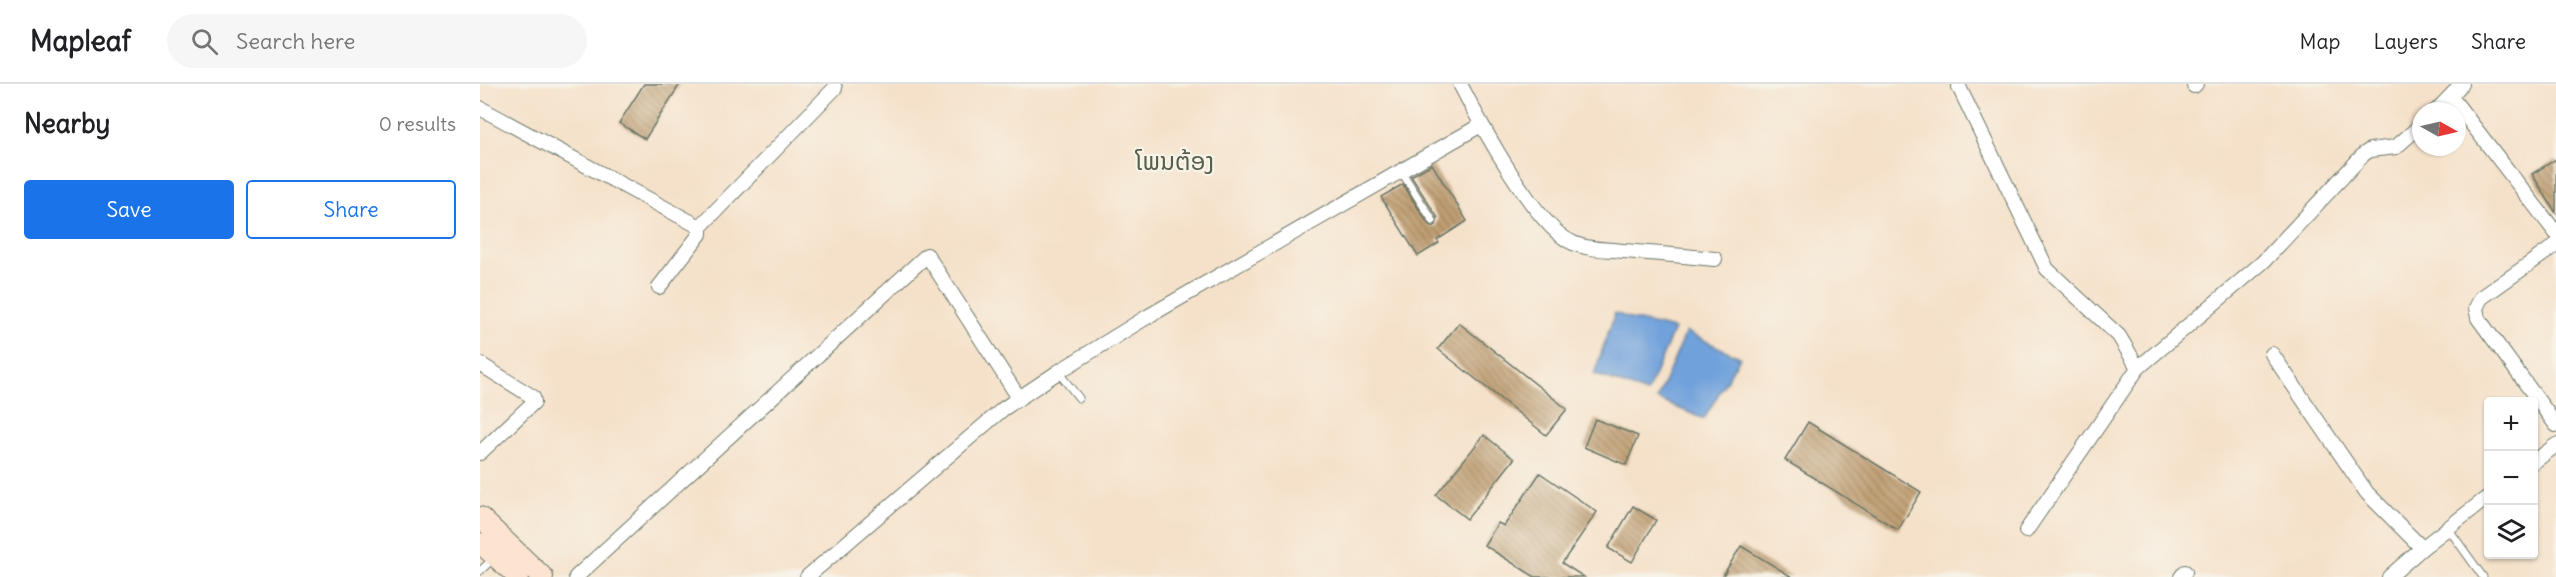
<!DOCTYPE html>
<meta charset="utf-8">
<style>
:root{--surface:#fff;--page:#f6f6f6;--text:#202124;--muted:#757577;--line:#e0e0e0;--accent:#1a73e8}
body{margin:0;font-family:Delius,"Noto Sans Lao",sans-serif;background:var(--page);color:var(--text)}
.controls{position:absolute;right:18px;bottom:18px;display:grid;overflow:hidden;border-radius:6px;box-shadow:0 2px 4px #0004}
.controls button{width:54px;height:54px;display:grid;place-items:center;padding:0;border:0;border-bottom:2px solid var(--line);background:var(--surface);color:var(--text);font:30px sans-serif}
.compass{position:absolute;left:1932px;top:18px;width:54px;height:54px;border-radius:50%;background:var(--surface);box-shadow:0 2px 4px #0004;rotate:98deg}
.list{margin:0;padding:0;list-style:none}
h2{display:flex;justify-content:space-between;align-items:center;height:78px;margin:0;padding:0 24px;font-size:26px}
h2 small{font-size:20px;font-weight:400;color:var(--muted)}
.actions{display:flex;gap:12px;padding:18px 24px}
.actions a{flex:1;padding:14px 0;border:2px solid var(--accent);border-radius:6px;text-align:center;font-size:21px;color:var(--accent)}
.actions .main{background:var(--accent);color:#fff}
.icon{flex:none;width:33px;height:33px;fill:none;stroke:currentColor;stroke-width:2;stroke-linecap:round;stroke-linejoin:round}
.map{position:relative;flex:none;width:2076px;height:493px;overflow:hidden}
header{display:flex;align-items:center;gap:36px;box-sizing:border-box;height:84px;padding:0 30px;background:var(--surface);border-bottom:2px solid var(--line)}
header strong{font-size:28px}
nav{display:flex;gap:33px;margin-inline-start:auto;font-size:21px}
.search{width:420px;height:54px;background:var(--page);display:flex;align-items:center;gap:15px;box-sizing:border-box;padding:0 21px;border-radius:33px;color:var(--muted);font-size:22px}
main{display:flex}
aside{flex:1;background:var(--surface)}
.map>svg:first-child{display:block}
.water{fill:#71a1db;stroke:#486f88;stroke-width:1.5}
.building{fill:url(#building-back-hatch)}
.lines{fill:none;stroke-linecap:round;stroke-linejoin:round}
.service-casing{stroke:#6a7668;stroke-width:9}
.minor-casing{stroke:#6a7668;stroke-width:16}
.secondary-casing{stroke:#6a7668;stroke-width:22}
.service{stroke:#fff;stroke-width:7}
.minor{stroke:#fff;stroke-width:14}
.secondary{stroke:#fde4d1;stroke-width:20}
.labels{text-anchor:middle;stroke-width:4.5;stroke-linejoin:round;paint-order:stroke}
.quarter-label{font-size:24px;fill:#575f4a;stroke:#f7f3e8}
</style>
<header>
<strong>Mapleaf</strong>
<div class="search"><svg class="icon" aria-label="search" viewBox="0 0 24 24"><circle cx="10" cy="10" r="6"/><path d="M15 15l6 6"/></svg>Search here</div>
<nav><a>Map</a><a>Layers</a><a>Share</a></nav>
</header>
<main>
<aside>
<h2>Nearby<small>0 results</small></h2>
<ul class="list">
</ul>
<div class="actions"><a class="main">Save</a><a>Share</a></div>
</aside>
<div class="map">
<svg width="2076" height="493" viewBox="0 0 2076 493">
<defs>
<pattern id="building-back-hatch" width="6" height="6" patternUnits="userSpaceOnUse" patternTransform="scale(1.5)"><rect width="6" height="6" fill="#c09f73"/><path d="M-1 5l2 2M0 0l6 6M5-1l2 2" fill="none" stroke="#9b835f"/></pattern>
</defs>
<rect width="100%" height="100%" fill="#f7f3e8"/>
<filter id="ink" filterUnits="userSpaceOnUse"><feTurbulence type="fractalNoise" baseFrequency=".0167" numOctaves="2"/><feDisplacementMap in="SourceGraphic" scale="12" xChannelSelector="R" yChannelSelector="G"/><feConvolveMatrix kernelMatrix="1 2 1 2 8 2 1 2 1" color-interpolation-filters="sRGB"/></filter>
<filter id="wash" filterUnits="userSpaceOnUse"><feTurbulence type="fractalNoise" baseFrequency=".008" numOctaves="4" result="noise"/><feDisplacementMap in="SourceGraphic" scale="24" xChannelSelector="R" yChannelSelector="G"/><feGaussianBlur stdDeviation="1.35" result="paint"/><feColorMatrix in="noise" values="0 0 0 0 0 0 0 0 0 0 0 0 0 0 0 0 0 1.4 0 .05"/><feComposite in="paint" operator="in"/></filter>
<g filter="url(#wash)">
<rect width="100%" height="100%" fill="#f5e1c9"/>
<g class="water">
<polygon points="1135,229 1151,235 1194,245 1167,309 1114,290"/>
<polygon points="1206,248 1260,273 1224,335 1177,315"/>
</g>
<g id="blocks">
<g class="building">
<polygon points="164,0 200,0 165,55 139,39"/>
<polygon points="2076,75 2076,129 2052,90"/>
<polygon points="952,80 987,137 957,156 959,159 938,172 901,113 923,100 948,140 953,143 956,141 958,134 931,92"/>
<polygon points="979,239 1087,325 1066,351 958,265"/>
<polygon points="1115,335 1158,352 1146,381 1104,363"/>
<polygon points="1328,338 1441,408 1418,446 1305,376"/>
<polygon points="1004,351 1034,375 987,435 956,411"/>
<polygon points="1060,389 1117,428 1082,479 1104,493 1055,493 1004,461 1018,439 1024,442"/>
<polygon points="1153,422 1176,436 1152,478 1128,464"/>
<polygon points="1261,462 1312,493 1242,493"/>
</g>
</g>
</g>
<g filter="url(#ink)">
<use href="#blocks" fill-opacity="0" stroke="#6a7668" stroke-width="1.5"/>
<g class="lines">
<defs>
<g id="service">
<polyline points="921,87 953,137"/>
<polyline points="578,288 599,314"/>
<polyline points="1968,444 2003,493"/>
<polyline points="0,487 14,474"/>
</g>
<g id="minor">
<path d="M980,0C999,37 1056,144 1093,159C1108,166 1127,165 1143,167C1174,169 1204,172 1235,175"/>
<polyline points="1714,2 1716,0"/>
<polyline points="1479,3 1567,185 1639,252 1658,284"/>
<polyline points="1971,13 2076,149"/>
<polyline points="0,24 220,143"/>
<polyline points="1956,27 1982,0"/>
<polyline points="2076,161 2001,214 1996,224 1998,234 2076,341"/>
<polyline points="179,203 220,150 220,143 355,4"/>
<polyline points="1792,270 1887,409 1942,464"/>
<polyline points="0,280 53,313 54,318 0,369"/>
<polyline points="2054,378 2076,361"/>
<polyline points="1546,447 1658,284 1783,178 1884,70 1890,66 1916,63 1941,41"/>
<polyline points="96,493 447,171 539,314"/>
<polyline points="327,493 523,325 578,288 667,233 1001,41"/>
<polyline points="1701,493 1705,488"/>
<polyline points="1909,493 1942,464 2008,413"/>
</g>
<g id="secondary">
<polyline points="0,433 63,493"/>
<polyline points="0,459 38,493"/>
</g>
</defs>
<use href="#service" class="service-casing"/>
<use href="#minor" class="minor-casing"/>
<use href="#secondary" class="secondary-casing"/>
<use href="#service" class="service"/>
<use href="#minor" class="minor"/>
<use href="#secondary" class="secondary"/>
</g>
</g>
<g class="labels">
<g class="quarter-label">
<text x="695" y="86">ໂພນຕ້ອງ</text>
</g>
</g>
</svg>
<div class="controls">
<button>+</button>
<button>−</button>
<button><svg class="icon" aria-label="layers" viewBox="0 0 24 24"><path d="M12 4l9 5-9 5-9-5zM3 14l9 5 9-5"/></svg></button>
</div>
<svg class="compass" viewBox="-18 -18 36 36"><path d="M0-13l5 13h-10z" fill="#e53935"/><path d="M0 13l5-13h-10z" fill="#757577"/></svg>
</div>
</main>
